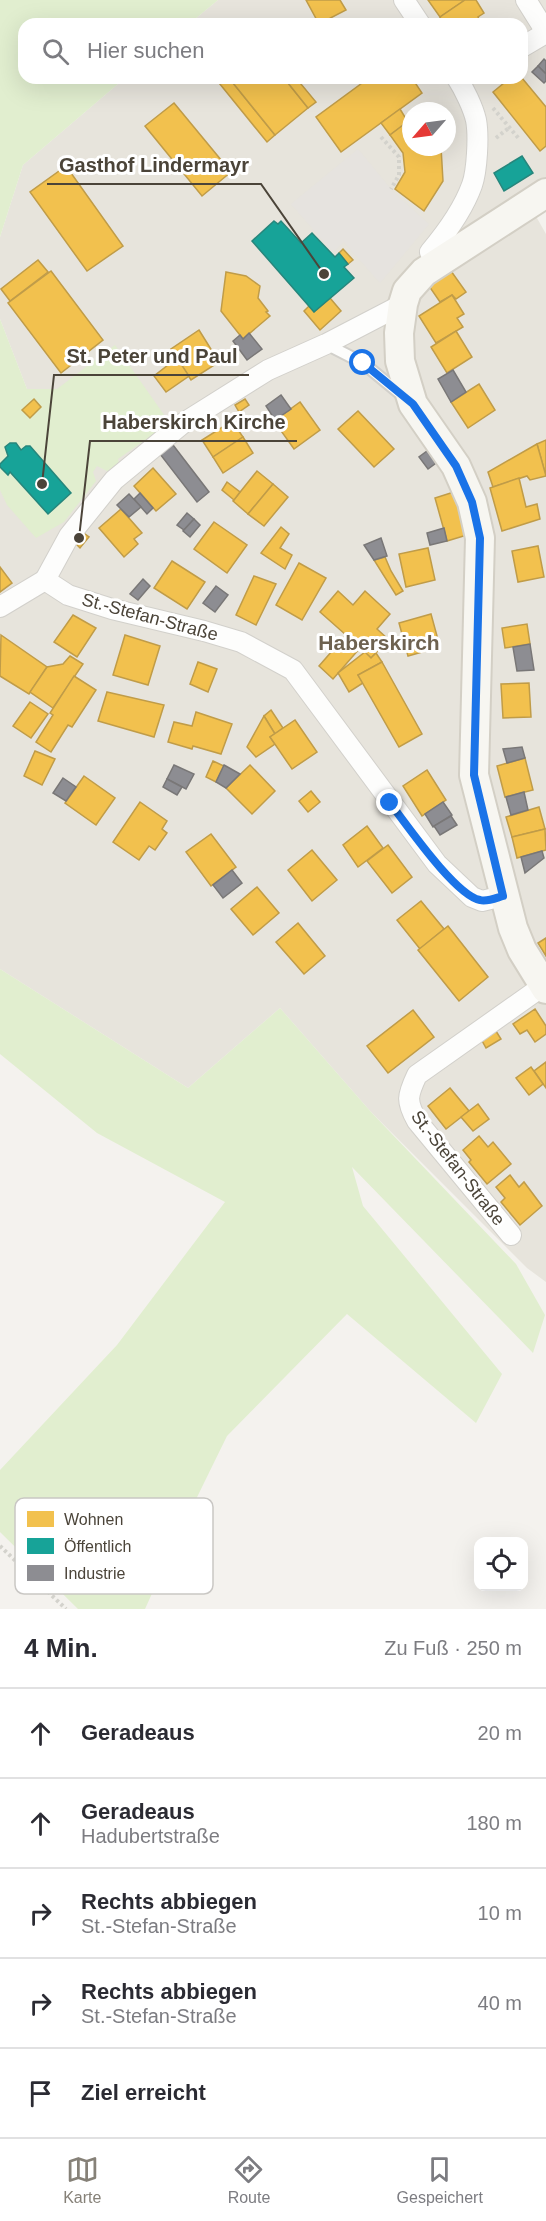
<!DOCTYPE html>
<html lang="de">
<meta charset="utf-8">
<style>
:root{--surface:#fff;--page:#f7f7f7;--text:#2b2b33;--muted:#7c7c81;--line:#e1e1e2;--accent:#868178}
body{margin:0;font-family:Helvetica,sans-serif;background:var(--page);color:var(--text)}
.controls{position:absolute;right:18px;bottom:18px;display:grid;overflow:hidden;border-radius:12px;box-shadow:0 6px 24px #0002}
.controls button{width:54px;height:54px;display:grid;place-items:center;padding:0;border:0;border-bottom:2px solid var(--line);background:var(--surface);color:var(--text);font:30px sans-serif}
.compass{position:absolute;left:402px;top:102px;width:54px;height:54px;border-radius:50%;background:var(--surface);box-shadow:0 6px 24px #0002;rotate:242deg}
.stop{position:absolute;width:18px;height:18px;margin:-14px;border:4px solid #1a73e8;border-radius:50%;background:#fff}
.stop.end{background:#1a73e8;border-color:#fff;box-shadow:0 2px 6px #0008}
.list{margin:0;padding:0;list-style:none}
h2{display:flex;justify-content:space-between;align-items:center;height:78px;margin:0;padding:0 24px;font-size:26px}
h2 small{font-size:20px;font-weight:400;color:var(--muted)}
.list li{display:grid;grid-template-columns:39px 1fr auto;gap:18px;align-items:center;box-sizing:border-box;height:90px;padding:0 24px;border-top:2px solid var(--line)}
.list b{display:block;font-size:22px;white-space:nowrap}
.list p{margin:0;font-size:20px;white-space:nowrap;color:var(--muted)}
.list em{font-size:20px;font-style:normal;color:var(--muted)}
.icon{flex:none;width:33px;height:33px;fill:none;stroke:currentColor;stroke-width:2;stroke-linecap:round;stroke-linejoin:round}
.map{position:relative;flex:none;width:546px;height:1609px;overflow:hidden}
.search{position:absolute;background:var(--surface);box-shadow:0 6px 24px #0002;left:18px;right:18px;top:18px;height:66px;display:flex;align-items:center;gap:15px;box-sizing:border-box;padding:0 21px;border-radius:18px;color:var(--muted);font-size:22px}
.sheet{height:528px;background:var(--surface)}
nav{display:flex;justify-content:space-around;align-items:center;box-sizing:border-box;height:84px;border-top:2px solid var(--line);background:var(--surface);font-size:16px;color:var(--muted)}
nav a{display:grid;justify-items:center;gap:3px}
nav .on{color:var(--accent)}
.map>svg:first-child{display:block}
.residential{fill:#e7e4dc;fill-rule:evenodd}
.green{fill:#e1eecf}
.parking{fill:#e6e3df}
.homes{fill:#f2c14e;stroke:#c09c48;stroke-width:1.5}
.public{fill:#17a398;stroke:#27867c;stroke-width:1.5}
.industry{fill:#8d8d92;stroke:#797777;stroke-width:1.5}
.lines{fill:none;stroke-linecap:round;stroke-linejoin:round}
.lane-casing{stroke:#d2d0cb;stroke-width:14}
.street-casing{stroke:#d2d0cb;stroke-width:22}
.secondary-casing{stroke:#d3cfc5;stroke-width:32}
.path{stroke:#d3d2cc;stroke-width:4;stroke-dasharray:3 3;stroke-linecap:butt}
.lane{stroke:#fdfdfc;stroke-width:10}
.street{stroke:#fdfdfc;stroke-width:20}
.secondary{stroke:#f7f6f1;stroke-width:28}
.route{stroke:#1a73e8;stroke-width:8}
.labels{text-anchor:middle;stroke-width:6;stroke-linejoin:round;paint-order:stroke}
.street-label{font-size:18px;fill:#4b4439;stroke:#fff}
.quarter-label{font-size:21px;font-weight:bold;fill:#6e6250;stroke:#fff}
.key{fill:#fff;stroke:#c9c7c4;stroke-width:1.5}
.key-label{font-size:16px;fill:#4b4439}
.leader{fill:none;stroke:#4b4439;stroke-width:2}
.callout-dot{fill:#4b4439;stroke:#fff;stroke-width:2}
.callout-label{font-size:20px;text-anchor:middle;font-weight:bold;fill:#4b4439;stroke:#fff;stroke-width:6;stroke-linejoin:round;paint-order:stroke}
</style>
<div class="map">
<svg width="546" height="1609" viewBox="0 0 546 1609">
<rect width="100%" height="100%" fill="#f4f2ee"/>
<path class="residential" d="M218,0H546V193L529,204L546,234V1282L527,1268L371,1112L280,1008L188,1088L0,969V413L27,389L0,319V237L23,165L125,78H522V24H189ZM411,111H447V147H411Z"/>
<g class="green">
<polygon points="0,0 218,0 189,24 24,24 24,78 125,78 23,165 0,237"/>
<polygon points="0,319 27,389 57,389 115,345 167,419 164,427 118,459 119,463 109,472 97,466 93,472 96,481 64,522 36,538 7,505 0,490"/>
<polygon points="0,969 188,1088 280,1008 371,1112 516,1264 545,1315 533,1353 352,1167 363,1206 502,1374 476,1423 347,1314 227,1436 178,1536 145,1609 78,1609 0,1532 0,1470 117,1345 225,1202 97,1133 0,1054"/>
</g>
<polygon class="parking" points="358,149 395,194 429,224 380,283 344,242 333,252 291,204"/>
<g class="homes">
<polygon points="306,0 340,0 346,10 319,24"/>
<polygon points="428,0 465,0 440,17"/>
<polygon points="465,0 476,0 484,13 478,17 482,24 444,24 440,17"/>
<polygon points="215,78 229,78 275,135 267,142"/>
<polygon points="229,78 284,78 308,108 275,135"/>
<polygon points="284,78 296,78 316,102 308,108"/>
<polygon points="369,78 412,78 422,93 341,152 316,117"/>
<polygon points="510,78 522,78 546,107 546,146 540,151 493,92"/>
<polygon points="174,103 231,172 202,196 145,126"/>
<polygon points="400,109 408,122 390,135 381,123"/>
<polygon points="411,119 411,147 441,147 443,181 424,211 395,189 405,172 403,153 390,135"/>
<polygon points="66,166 123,246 87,271 30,192"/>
<polygon points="343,249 353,260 348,264 339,253"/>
<polygon points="38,260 48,272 10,301 1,289"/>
<polygon points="51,271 103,340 61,373 8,303"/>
<polygon points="451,271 466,292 456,299 452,295 440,302 429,286"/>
<polygon points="226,272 246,276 260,286 258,298 268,311 266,312 270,316 243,339 221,311"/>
<polygon points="452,295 464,314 457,318 463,327 436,343 419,316"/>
<polygon points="330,298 341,311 320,330 304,311 309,306 314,312"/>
<polygon points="199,330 219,362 191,380 171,349"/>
<polygon points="456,331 472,357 447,373 431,347"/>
<polygon points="177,358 189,376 166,392 154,376"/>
<polygon points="479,384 495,410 468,428 451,402"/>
<polygon points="34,399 41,407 30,418 22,410"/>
<polygon points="245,399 249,405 239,412 235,405"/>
<polygon points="300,402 320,430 294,449 274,421"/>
<polygon points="358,411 394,449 374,467 338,429"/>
<polygon points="232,421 243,437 213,457 202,440"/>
<polygon points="243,437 253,453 223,473 213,457"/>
<polygon points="546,440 546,476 537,444"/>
<polygon points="537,444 546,476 530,480 527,476 493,487 488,472"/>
<polygon points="153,468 176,494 156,511 134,486"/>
<polygon points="257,471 273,484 248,514 233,501"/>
<polygon points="519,478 526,507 537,504 540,519 502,531 490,488"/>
<polygon points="227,482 240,492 234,500 222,490"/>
<polygon points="273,484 288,497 264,526 248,514"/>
<polygon points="457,491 467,535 447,541 435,498"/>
<polygon points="121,509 142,533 134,539 138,544 124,557 99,528"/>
<polygon points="214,522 247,545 227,573 194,549"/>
<polygon points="281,527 289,534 280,548 292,555 285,569 261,553"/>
<polygon points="81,531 89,537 80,548 73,541"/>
<polygon points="538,546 544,577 518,582 512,551"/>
<polygon points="428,548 435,580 406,587 399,554"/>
<polygon points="385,557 391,571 403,591 396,595 374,560"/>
<polygon points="172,561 205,582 187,609 154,588"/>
<polygon points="299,563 326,578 302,620 276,605"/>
<polygon points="0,567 12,583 0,592"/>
<polygon points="254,576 276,584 256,625 236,615"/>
<polygon points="338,591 353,605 365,591 390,614 377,629 388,639 376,653 371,658 360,648 333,679 319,666 346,635 320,612"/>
<polygon points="431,614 440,647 408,656 399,623"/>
<polygon points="73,615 96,628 77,657 54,642"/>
<polygon points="527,624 530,644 505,648 502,628"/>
<polygon points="1,635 47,667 29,694 0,676"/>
<polygon points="125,635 160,646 148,685 113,675"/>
<polygon points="365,652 371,658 376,653 382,662 358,675 363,683 349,692 338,673"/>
<polygon points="70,656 83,664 53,708 30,692 47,667 63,664"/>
<polygon points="198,662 217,669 208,692 190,684"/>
<polygon points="382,662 422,734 399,747 358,675"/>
<polygon points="74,676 96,690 72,727 68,725 51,752 36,742 53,715 50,713"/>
<polygon points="529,683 531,717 503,718 501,684"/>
<polygon points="107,692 164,705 154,737 98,721"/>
<polygon points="30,702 48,714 31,738 13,726"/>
<polygon points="271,710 283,728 275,734 264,716"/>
<polygon points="196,712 232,724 221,754 193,746 192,749 168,742 174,722 192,726"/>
<polygon points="264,716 275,734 270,737 275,744 256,757 247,747"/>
<polygon points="295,720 317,752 292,769 270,737"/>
<polygon points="35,751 55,759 42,785 24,776"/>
<polygon points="525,758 533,790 505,797 497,766"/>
<polygon points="213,761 224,766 216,782 206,777"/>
<polygon points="250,765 275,791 252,814 226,788"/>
<polygon points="427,770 446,800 422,816 403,786"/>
<polygon points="84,776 115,798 96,825 65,803"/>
<polygon points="311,791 320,802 308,812 299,801"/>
<polygon points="140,802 167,821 162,829 167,833 155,850 149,846 139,860 113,842"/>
<polygon points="539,807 545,829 512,837 506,817"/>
<polygon points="367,826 383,848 358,867 343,845"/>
<polygon points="545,829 546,850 517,858 512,837"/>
<polygon points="211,834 236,867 211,886 186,852"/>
<polygon points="388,845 412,877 392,893 367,861"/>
<polygon points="312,850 337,880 312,901 288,870"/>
<polygon points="257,887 279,913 253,935 231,909"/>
<polygon points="421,901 444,929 420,949 397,920"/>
<polygon points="298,923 325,956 304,974 276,942"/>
<polygon points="448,926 488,977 459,1001 418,950"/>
<polygon points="546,938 546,956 538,943"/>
<polygon points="535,1009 546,1026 546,1034 535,1042 527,1030 520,1034 513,1024"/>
<polygon points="413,1010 434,1037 388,1073 367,1046"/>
<polygon points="494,1028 501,1039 486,1048 480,1037"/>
<polygon points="546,1062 546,1088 534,1071"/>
<polygon points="531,1067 543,1084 529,1095 516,1078"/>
<polygon points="450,1088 469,1111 446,1129 428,1106"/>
<polygon points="478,1104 489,1119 473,1131 461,1117"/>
<polygon points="479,1136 488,1147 493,1142 511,1164 487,1184 469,1162 471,1160 463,1150"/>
<polygon points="510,1175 519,1187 524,1182 542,1206 520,1225 501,1202 505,1198 496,1187"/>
</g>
<g class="public">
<polygon points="522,156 533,173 504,191 494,173"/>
<polygon points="274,221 278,224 281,221 301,243 312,233 335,257 339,253 348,264 344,267 354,278 314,312 252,241"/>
<polygon points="10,443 16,443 21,450 26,446 30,446 71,493 48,514 10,472 8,475 0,467 0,464 8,456 5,447"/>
</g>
<g class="industry">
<polygon points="544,59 546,61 546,74 538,66"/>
<polygon points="538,66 546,74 546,81 544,83 532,72"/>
<polygon points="249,333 262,349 247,360 233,341 240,335 243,339"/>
<polygon points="453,370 466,392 451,402 438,379"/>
<polygon points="281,395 291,409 275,420 266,406"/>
<polygon points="173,445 209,492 197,502 160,454"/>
<polygon points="427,451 436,463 428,469 419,457"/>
<polygon points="140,493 153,508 147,514 134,499"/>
<polygon points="129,494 141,507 129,517 117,505"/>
<polygon points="187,513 194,519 184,530 177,525"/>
<polygon points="194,519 200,525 190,537 183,531"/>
<polygon points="444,528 447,541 430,545 427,533"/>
<polygon points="381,538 387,556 374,560 364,545"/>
<polygon points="143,579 150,586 138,600 130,594"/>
<polygon points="216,586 228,595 215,612 203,603"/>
<polygon points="530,644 534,670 517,671 513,647"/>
<polygon points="522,747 525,758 507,763 503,749"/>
<polygon points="174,765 194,774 186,789 167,779"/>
<polygon points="224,765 240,774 226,788 216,782"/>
<polygon points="63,778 76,787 66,801 53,793"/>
<polygon points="167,779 182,787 177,795 163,787"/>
<polygon points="524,792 528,810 511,815 506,797"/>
<polygon points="443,802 452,815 433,827 425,814"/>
<polygon points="451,816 457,825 440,835 434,826"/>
<polygon points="542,851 544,858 525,873 521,857"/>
<polygon points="232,870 242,883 223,898 213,885"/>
</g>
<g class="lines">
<defs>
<polyline id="lane" points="326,344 363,363 403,396"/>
<g id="street">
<polyline points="404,0 420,24"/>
<polyline points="526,0 546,32"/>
<polyline points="522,47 546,33"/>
<path d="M435,264L430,252C446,233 463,210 472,185C477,171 479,136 476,120C473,107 464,89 457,78"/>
<polyline points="45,580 68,595 112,609 204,631 241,642 293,670 437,864 472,897 482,901 503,896"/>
<polyline points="45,580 69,536 114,480 182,424 268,370 326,344 403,304"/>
<polyline points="0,607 45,580"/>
<path d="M511,1235L417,1121C406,1101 407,1096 417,1075L543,986"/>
</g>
<polyline id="secondary" points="546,193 424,272 407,291 403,304 399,333 400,361 413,404 456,466 472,502 480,538 474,775 513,928 522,950 546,989"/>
</defs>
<use href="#lane" class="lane-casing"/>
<use href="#street" class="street-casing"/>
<use href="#secondary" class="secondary-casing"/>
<g class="path">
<polyline points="493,108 520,140"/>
<polyline points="381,137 399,157 399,175 391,189"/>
<polyline points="496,138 510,127"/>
<polyline points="0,1546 66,1609"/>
</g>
<use href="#lane" class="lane"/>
<use href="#street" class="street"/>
<use href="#secondary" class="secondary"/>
</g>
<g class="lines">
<path class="route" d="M363,363L413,404L456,466L472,502L480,538L474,775L503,896C496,898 487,902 480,900C455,895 407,825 390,803"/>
</g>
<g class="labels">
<g class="street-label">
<text transform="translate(150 617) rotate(15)" y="6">St.-Stefan-Straße</text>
<text transform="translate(458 1168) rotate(52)" y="6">St.-Stefan-Straße</text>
</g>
<g class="quarter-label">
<text x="379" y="650">Haberskirch</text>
</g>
</g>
<rect x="15" y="1498" width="198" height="96" rx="9" class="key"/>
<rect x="27" y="1511" width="27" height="16" fill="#f2c14e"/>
<rect x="27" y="1538" width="27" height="16" fill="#17a398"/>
<rect x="27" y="1565" width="27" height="16" fill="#8d8d92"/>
<g class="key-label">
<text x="64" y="1525">Wohnen</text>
<text x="64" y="1552">Öffentlich</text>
<text x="64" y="1579">Industrie</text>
</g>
<path class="leader" d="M324 274L261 184H47M42 484L54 375H249M79 538L90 441H297"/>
<g class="callout-dot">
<circle cx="324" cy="274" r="6"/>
<circle cx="42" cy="484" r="6"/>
<circle cx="79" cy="538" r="6"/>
</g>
<g class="callout-label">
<text x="154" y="172">Gasthof Lindermayr</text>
<text x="152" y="363">St. Peter und Paul</text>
<text x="194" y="429">Haberskirch Kirche</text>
</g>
</svg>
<div class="controls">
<button><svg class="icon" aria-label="locate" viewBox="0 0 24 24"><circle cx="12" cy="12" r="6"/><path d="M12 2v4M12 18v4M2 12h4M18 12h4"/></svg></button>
</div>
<svg class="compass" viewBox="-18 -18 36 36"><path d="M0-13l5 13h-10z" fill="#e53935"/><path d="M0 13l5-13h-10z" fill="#7c7c81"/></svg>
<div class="stop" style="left:363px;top:363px"></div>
<div class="stop end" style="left:390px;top:803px"></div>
<div class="search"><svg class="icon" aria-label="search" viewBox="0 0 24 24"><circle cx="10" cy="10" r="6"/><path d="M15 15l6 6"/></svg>Hier suchen</div>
</div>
<section class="sheet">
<h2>4 Min.<small>Zu Fuß · 250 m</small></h2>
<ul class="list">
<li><svg class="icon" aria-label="ahead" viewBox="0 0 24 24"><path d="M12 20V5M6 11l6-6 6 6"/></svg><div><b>Geradeaus</b></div><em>20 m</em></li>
<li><svg class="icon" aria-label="ahead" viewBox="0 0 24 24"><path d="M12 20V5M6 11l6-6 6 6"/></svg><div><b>Geradeaus</b><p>Hadubertstraße</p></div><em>180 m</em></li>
<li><svg class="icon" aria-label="right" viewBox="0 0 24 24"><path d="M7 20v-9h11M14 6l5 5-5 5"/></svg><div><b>Rechts abbiegen</b><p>St.-Stefan-Straße</p></div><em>10 m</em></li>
<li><svg class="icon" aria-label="right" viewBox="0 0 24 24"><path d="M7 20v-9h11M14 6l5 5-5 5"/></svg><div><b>Rechts abbiegen</b><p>St.-Stefan-Straße</p></div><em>40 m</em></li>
<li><svg class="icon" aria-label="arrive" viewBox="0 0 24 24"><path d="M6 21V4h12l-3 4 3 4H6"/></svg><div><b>Ziel erreicht</b></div></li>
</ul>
</section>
<nav>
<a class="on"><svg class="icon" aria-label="map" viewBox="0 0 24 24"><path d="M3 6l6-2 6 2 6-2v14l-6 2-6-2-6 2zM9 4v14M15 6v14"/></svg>Karte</a>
<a><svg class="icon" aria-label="directions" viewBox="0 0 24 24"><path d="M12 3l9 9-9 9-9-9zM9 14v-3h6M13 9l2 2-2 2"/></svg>Route</a>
<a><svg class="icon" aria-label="saved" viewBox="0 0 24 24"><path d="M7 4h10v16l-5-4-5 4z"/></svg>Gespeichert</a>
</nav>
